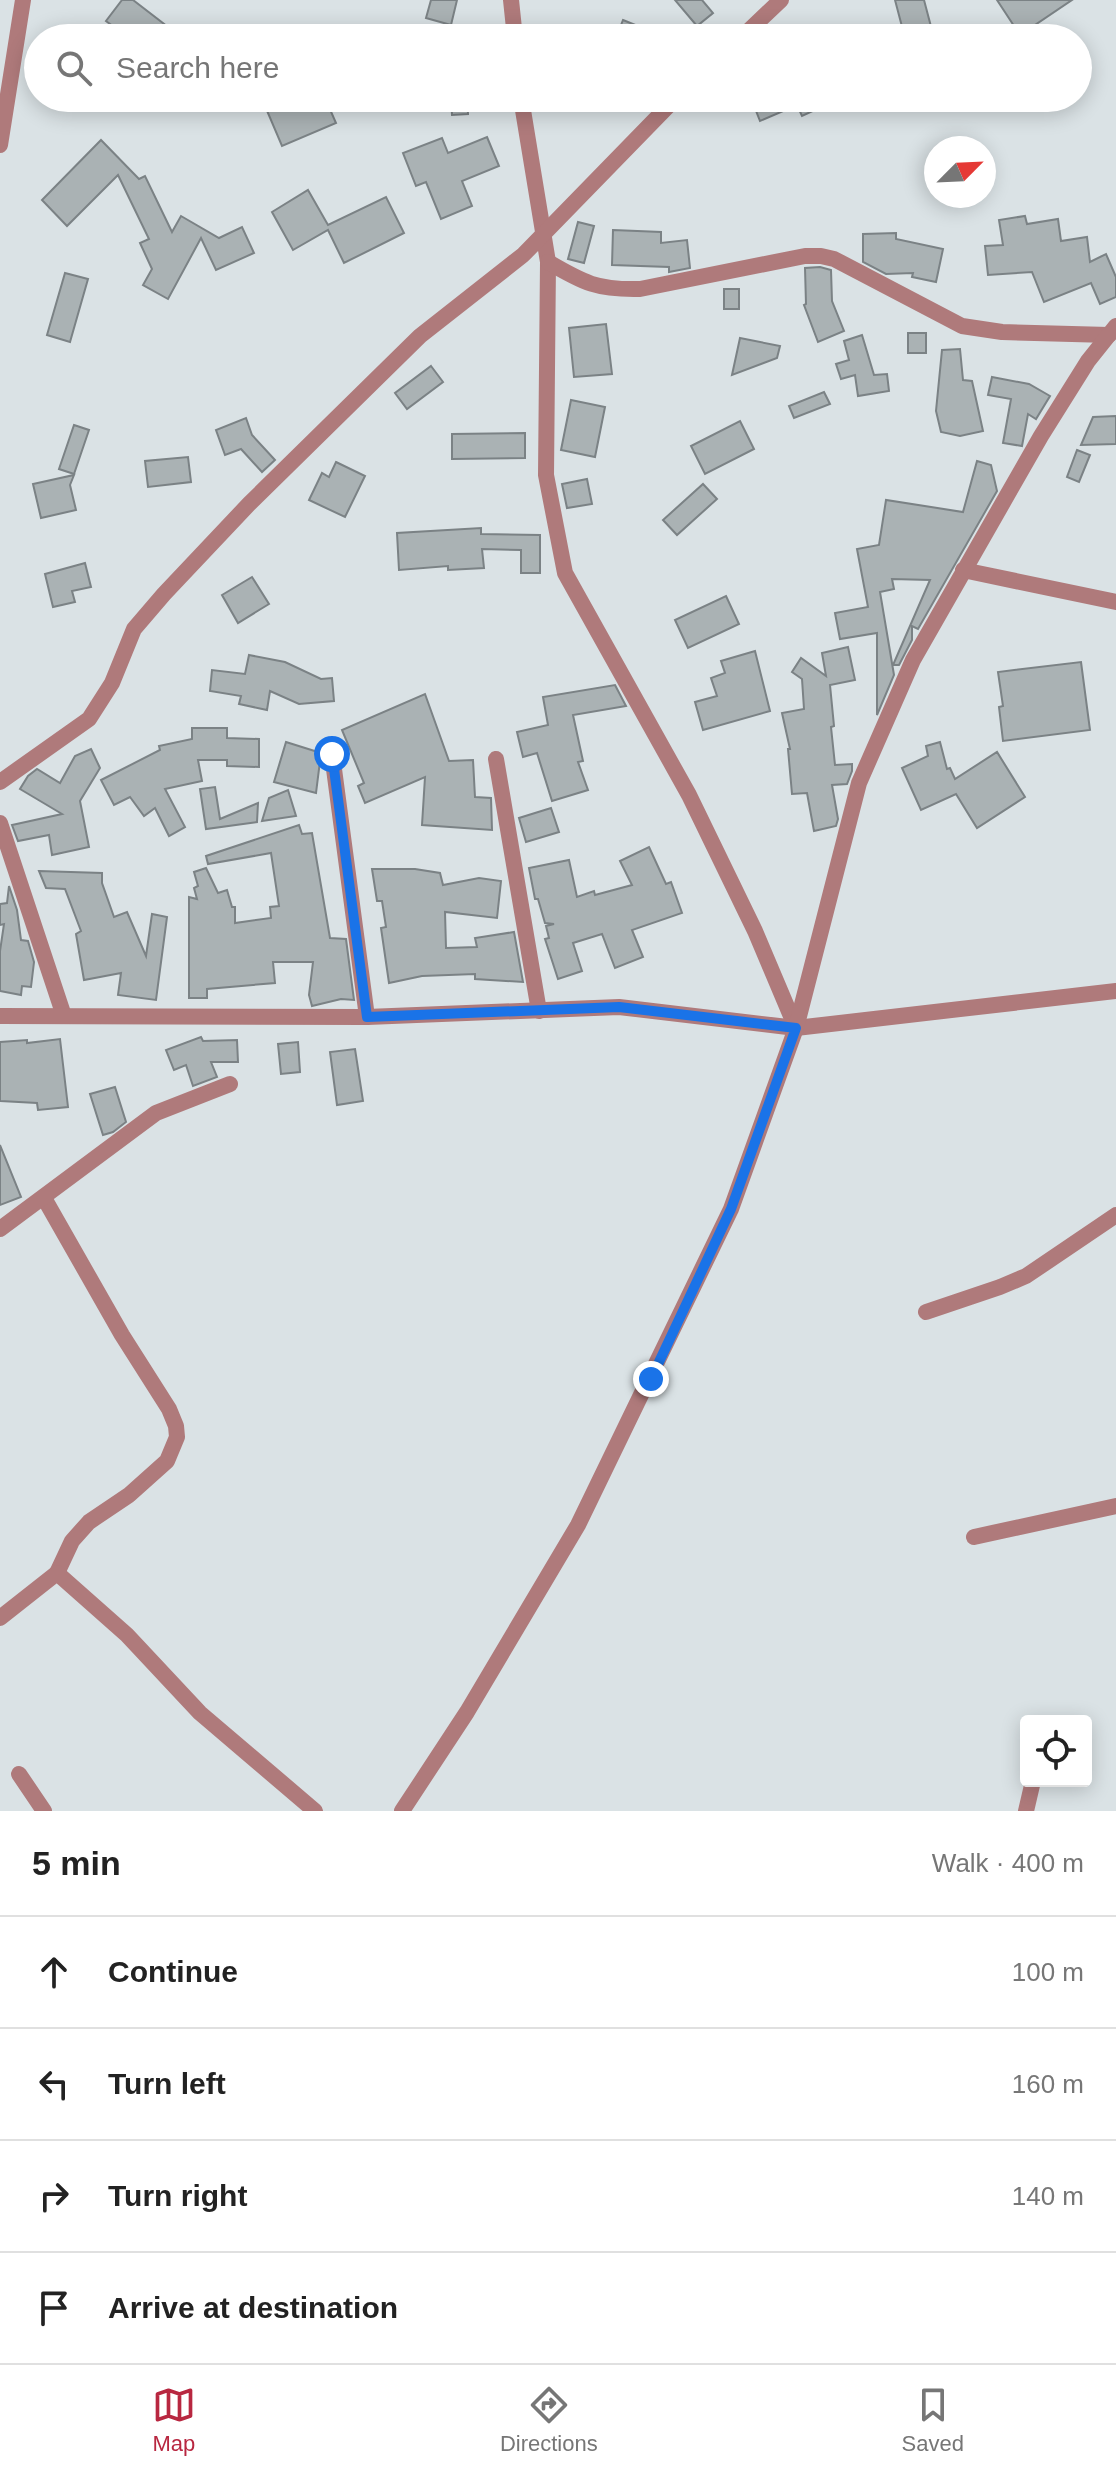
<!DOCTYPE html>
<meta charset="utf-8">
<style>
:root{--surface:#fff;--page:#f6f6f6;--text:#222;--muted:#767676;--line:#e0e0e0;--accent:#b82740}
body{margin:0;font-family:Helvetica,sans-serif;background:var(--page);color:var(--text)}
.controls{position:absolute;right:24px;bottom:24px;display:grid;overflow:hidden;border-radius:8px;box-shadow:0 4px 20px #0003}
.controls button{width:72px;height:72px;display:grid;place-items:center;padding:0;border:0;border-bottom:2px solid var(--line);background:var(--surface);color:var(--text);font:40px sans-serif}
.compass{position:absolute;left:924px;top:136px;width:72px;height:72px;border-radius:50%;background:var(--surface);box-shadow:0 4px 20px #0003;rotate:66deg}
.stop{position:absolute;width:24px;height:24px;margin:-18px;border:6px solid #1a73e8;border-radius:50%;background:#fff}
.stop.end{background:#1a73e8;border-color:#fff;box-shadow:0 2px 8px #0008}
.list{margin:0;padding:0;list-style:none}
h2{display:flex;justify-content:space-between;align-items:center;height:104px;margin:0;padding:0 32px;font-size:34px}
h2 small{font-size:26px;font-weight:400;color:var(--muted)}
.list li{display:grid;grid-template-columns:52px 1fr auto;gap:24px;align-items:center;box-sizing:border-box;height:112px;padding:0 32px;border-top:2px solid var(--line)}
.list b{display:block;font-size:30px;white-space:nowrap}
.list em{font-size:26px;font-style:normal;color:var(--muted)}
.icon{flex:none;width:44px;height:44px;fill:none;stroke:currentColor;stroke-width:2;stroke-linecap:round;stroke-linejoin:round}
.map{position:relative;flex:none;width:1116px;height:1811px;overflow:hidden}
.search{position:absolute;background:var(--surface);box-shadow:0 4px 20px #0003;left:24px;right:24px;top:24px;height:88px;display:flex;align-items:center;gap:20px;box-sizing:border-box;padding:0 28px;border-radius:44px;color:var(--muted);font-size:30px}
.sheet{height:552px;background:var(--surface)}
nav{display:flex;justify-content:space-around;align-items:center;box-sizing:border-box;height:112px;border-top:2px solid var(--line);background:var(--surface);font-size:22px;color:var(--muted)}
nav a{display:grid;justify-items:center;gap:4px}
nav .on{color:var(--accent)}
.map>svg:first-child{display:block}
.building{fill:#aab2b4;stroke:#7b8285;stroke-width:2}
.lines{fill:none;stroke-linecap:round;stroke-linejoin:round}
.minor{stroke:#af7a7b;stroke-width:16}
.tertiary{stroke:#af7a7b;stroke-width:16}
.route{stroke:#1a73e8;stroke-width:10}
</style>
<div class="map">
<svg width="1116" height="1811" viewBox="0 0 1116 1811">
<rect width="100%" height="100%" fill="#dae2e5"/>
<g class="building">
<polygon points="122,0 133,0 168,27 160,38 129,38 106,21"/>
<polygon points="431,0 457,0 451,25 426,18"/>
<polygon points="675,0 702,0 713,13 697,26"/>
<polygon points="895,0 924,0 934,38 905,38"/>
<polygon points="997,0 1072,0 1020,35"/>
<polygon points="623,20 665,37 665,38 616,38"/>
<polygon points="274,98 325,98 336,123 282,146 265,106 276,101"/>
<polygon points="467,98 468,114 452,115 451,100"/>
<polygon points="751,98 841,98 802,116 797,105 760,121"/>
<polygon points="487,137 499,166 462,181 472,206 441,219 426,182 416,186 403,153 442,138 448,153"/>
<polygon points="101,140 139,179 145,176 172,232 181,216 219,238 242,227 254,253 216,270 201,238 168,299 143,285 152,269 140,243 149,239 118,175 67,226 42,200"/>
<polygon points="308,190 328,225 386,197 404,233 344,263 328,230 293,250 272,212"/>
<polygon points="1025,216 1027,224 1058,219 1061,241 1087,237 1090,262 1106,254 1116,277 1116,297 1100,304 1091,283 1044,302 1032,272 988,275 985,246 1003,245 999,220"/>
<polygon points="578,222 594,226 584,263 568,259"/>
<polygon points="613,230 661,232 661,243 687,240 690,268 669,272 669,267 612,265"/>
<polygon points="896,233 896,239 943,249 936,282 912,277 913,273 886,274 863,262 863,234"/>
<polygon points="820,267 831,270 832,301 844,331 818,342 804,305 806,304 805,268"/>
<polygon points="65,273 88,279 70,342 47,335"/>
<rect x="724" y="289" width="15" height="20"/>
<polygon points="606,324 612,374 574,377 569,328"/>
<rect x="908" y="333" width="18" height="20"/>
<polygon points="862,335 874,375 887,374 889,391 858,396 855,375 841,379 836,364 849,360 844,341"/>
<polygon points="740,338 780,346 777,358 732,375"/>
<polygon points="960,349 963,380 972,381 983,431 960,436 941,432 936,411 942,350"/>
<polygon points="431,366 443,382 407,409 395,393"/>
<polygon points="992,377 1029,384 1050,396 1036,419 1028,414 1022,446 1003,443 1011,399 988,395"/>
<polygon points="824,392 830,404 794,418 789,406"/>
<polygon points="571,400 605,407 595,457 561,450"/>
<polygon points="1116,416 1116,444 1081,445 1093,417"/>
<polygon points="246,418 252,435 275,460 262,472 241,449 225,455 216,430"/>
<polygon points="740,421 754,449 705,474 691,446"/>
<polygon points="74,425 89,430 74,474 59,469"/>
<polygon points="525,433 525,458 452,459 452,434"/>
<polygon points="1077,450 1090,455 1079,482 1067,477"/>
<polygon points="188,457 191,482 148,487 145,461"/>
<polygon points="977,461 991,465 997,491 918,629 912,626 912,640 899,665 893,665 930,580 892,579 894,589 880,592 894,675 877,715 877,633 840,639 835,613 868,607 857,549 879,545 886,500 963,512"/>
<polygon points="336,462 365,476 345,517 309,500 322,473 329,477"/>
<polygon points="74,475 70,485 76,510 41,518 33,484"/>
<polygon points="587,479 592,504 567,508 562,484"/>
<polygon points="703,484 717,499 677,535 663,520"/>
<polygon points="481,528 481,534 540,535 540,573 521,573 521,550 482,549 484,568 448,570 448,566 399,570 397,533"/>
<polygon points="85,563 91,587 72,591 75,602 53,607 45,574"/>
<polygon points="252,577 269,604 238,623 222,595"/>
<polygon points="726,596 739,624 688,648 675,620"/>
<polygon points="848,647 855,680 830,685 834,726 831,727 835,765 852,764 852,771 847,784 832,785 838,819 836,826 814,831 807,793 792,794 788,749 790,749 782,713 804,709 802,679 792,672 801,658 826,676 822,653"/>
<polygon points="755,651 770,711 703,730 695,702 717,696 711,678 725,673 721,661"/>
<polygon points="249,655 285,662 321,679 332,678 334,701 299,704 270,691 267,710 239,704 241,696 210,691 212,670 245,674"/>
<polygon points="1081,662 1090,730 1003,741 999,707 1003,706 998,672"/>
<polygon points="615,685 626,706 573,715 583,761 578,762 588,790 552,801 537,753 523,757 517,732 548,725 543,697"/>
<polygon points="425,694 449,761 473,760 475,797 491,798 492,830 422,825 425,777 365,803 358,786 364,783 342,730"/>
<polygon points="192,728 227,728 227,738 259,739 259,767 227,766 227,760 198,760 202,781 165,789 185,827 169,836 155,808 144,816 130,797 114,805 101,780 160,750 159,746 192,739"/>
<polygon points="286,742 321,753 316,793 274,782"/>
<polygon points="940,742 947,769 950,768 955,779 997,752 1025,797 977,828 956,794 921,810 902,768 928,756 926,746"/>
<polygon points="91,749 100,768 80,801 89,847 52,855 49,835 18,841 12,825 62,814 20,789 28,776 37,769 60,783 75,756"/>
<polygon points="215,787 220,819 258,803 257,822 206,829 200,789"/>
<polygon points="288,790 296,816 262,821 269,798"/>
<polygon points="551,808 559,832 526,842 519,818"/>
<polygon points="299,825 302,834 312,833 330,938 346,939 354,1000 341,999 312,1006 309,995 313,962 273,962 275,983 207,989 207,998 189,998 189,897 197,899 194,888 198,886 194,872 206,868 218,893 227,890 232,907 235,907 235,923 271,918 270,907 279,906 271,853 208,864 206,856"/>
<polygon points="649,847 666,884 671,882 682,913 632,930 643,957 615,968 602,934 573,943 582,971 558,979 545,939 549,938 546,926 554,924 545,923 538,899 535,899 529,868 569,860 577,897 594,891 595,895 632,885 620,861"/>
<polygon points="372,869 415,869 440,873 443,885 479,878 501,881 497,918 445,912 446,948 477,947 475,938 514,932 523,982 475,979 475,974 422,976 389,983 381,928 386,927 382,901 377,901"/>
<polygon points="39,871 102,873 102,883 114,917 127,912 146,956 152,914 167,917 156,1000 118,995 121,973 84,980 76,934 81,931 65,889 46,888"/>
<polygon points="9,886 17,910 21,940 28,941 34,962 31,987 22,986 21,995 0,991 0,951 4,924 0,925 0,904 7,903"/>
<polygon points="201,1037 203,1041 237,1040 238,1062 211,1062 217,1077 193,1086 186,1065 174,1070 166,1050"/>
<polygon points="60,1039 68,1107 38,1110 37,1103 0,1101 0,1042 27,1040 27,1043"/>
<polygon points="298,1042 300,1072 281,1074 278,1044"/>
<polygon points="355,1049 363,1101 337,1105 330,1052"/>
<polygon points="115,1087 126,1122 113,1132 103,1135 90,1094"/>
<polygon points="0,1145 21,1197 0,1205"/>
</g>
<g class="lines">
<g class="minor">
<polyline points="511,0 515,38"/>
<polyline points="741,38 781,0"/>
<polyline points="521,98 548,262 546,475 565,573 689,795 755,931 796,1028"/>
<polyline points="0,145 23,0"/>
<path d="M548,262C584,283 597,290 640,289L805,256H821L834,259L962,326L1002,332L1109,335"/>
<polyline points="963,570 1116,602"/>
<polyline points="332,754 367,1017"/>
<polyline points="496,759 539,1011"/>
<polyline points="0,782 89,719 112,683 134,629 164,594 249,504 420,336 523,255 676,98"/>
<polyline points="0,823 64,1016"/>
<polyline points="0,1016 367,1017 619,1007 796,1028 1116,991"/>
<polyline points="44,1198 122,1335 169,1409 176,1426 177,1437 167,1461 129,1495 89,1522 72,1541 57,1573"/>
<polyline points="0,1229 156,1113 230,1084"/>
<polyline points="926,1312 1000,1287 1026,1276 1116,1215"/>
<polyline points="974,1537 1116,1506"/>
<polyline points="0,1618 57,1573 127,1635 200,1713 315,1811"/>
<polyline points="19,1774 44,1811"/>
<polyline points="1026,1811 1033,1781"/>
</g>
<polyline class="tertiary" points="402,1811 467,1712 578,1525 731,1209 796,1028 859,783 913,660 1041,436 1088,361 1116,326"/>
</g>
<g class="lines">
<polyline class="route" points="332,754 367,1017 619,1007 796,1028 731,1209 651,1379"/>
</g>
</svg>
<div class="controls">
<button><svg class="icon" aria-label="locate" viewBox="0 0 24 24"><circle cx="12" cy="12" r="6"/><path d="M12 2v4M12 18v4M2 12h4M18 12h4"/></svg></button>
</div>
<svg class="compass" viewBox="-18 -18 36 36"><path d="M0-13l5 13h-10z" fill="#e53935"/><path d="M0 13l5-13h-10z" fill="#767676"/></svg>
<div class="stop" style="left:332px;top:754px"></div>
<div class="stop end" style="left:651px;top:1379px"></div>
<div class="search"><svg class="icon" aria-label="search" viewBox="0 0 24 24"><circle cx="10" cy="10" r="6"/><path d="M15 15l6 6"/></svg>Search here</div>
</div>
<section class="sheet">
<h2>5 min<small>Walk · 400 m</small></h2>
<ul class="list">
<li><svg class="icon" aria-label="ahead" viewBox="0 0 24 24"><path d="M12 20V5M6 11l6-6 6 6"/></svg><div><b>Continue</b></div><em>100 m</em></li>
<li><svg class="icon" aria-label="left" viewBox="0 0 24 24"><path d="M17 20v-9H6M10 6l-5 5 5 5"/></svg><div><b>Turn left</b></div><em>160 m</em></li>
<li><svg class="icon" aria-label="right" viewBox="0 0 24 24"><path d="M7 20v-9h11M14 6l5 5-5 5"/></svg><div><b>Turn right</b></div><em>140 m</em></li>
<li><svg class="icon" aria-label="arrive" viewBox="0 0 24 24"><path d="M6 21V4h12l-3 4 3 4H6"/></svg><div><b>Arrive at destination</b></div></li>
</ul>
</section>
<nav>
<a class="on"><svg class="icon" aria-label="map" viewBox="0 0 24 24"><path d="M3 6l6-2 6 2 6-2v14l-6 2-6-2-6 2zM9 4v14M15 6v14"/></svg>Map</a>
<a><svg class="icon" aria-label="directions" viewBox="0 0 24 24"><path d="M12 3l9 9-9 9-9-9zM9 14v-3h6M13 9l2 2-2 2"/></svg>Directions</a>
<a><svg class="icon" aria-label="saved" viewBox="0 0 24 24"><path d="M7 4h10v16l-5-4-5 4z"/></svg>Saved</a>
</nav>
